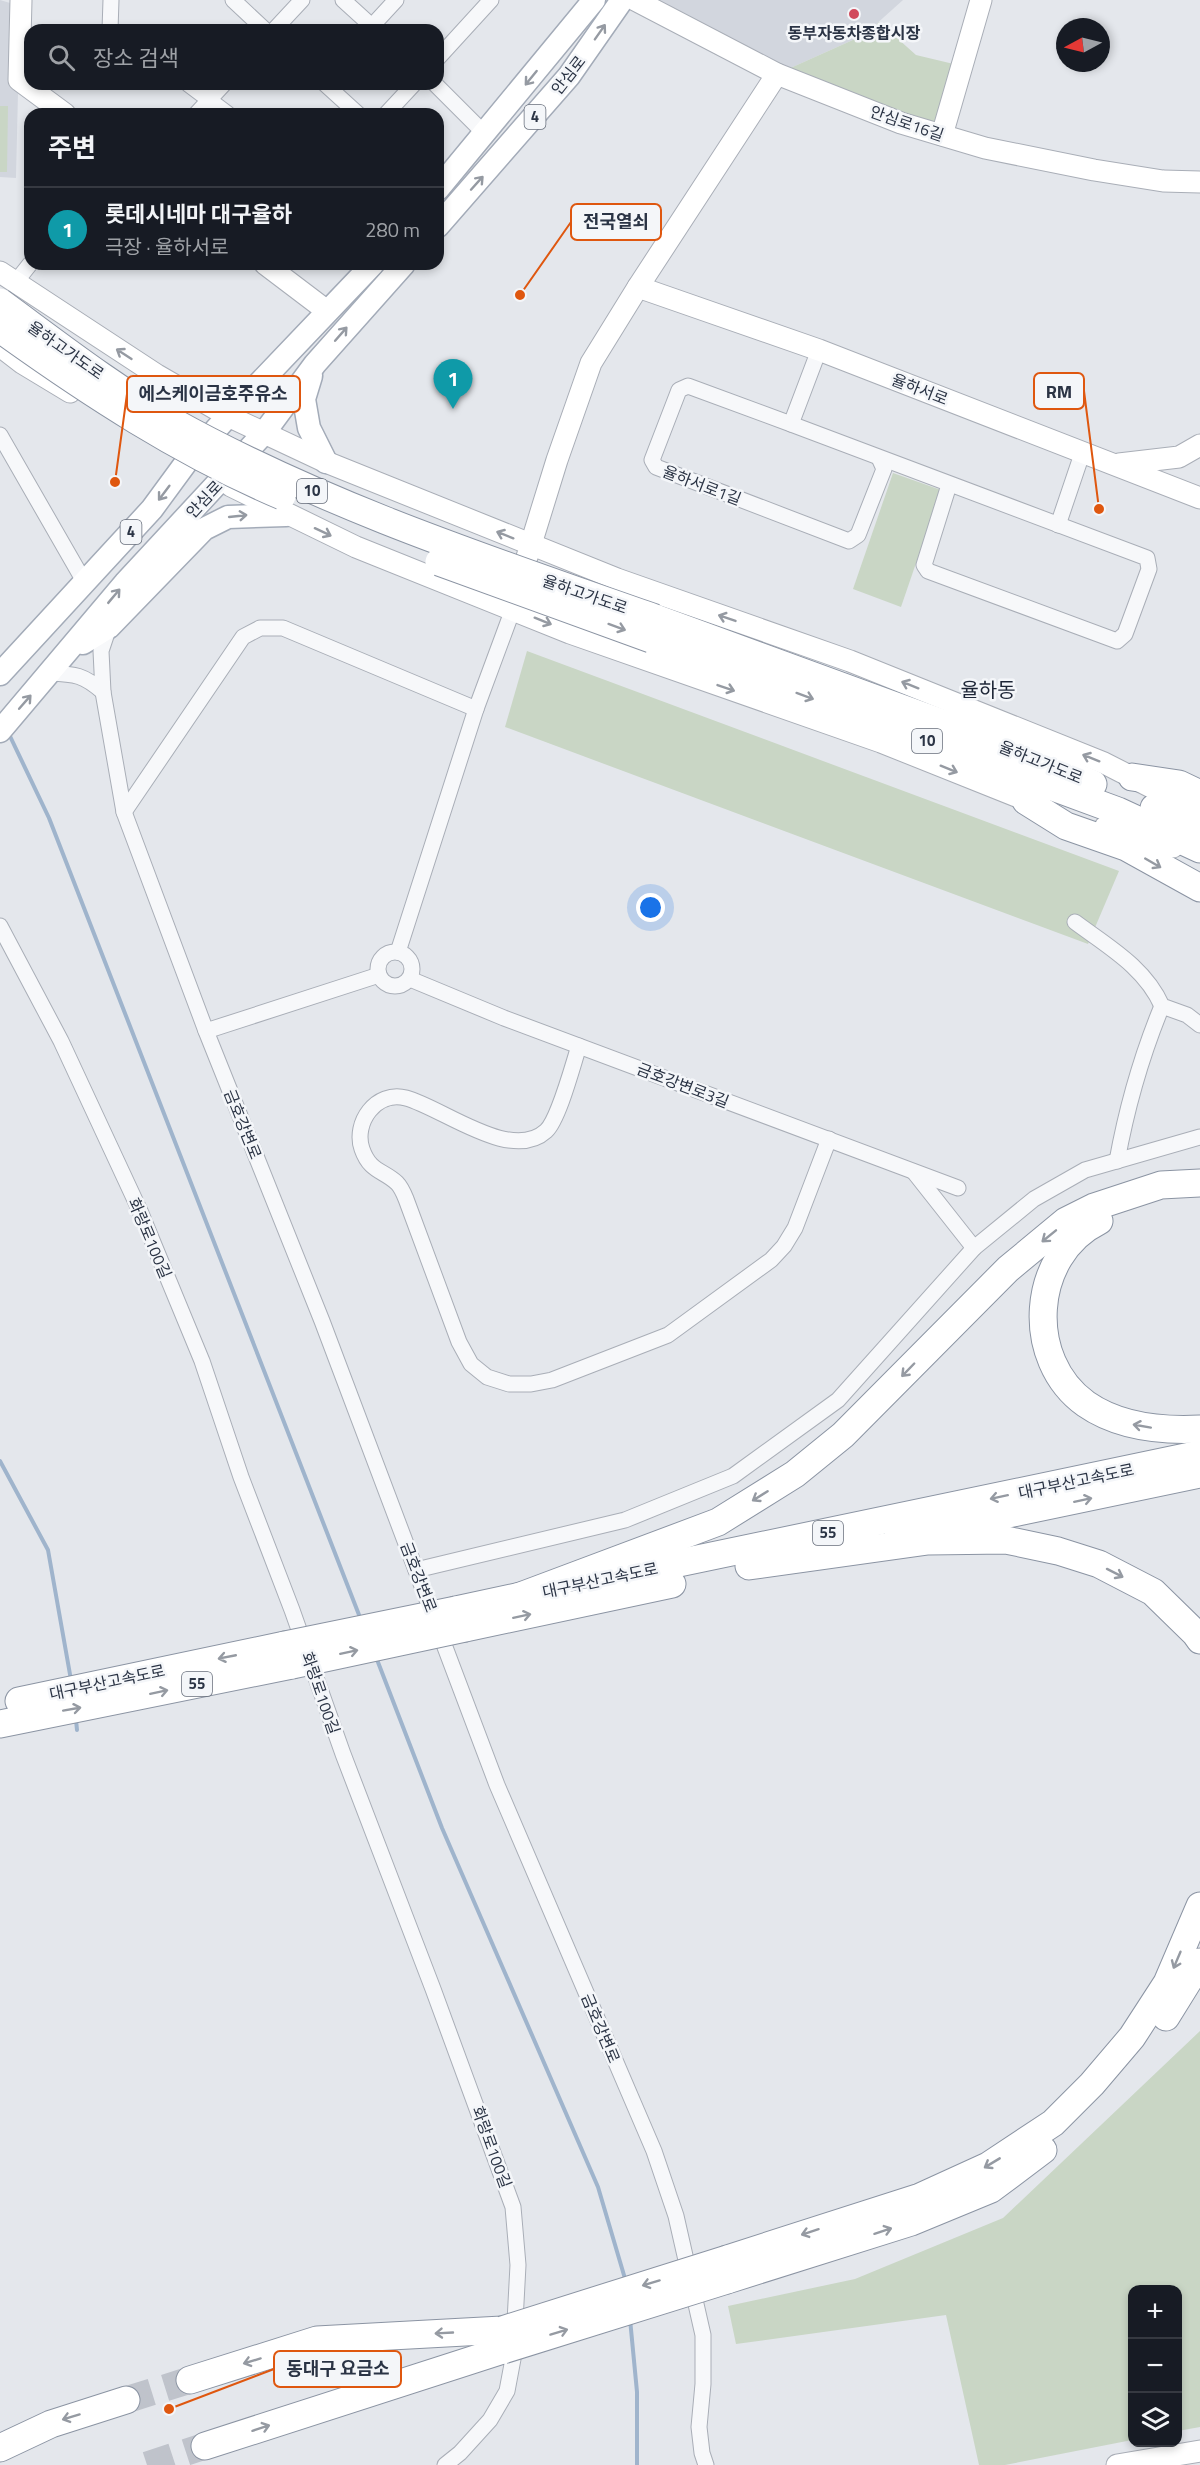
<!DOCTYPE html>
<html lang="ko">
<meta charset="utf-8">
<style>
:root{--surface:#171b24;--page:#20242c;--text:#f1f3f6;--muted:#9ea1a6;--line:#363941;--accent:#db2777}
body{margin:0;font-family:"Titillium Web","Noto Sans KR",sans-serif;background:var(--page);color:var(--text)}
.controls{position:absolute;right:18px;bottom:18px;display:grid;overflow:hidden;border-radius:12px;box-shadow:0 3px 9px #0003}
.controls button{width:54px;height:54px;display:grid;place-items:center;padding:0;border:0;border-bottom:2px solid var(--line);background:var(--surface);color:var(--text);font:30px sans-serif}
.compass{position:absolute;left:1056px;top:18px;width:54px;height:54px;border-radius:50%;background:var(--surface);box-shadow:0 3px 9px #0003;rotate:263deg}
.you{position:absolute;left:651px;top:908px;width:21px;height:21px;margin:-15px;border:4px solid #fff;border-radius:50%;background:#1a73e8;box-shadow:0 0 0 9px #1a73e833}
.badge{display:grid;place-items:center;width:39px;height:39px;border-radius:50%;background:var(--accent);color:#fff;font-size:20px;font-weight:700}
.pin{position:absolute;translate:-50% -50px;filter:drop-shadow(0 2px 3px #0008)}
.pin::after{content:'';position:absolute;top:32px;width:21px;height:18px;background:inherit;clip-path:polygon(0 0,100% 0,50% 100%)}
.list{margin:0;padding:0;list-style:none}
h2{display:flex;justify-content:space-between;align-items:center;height:78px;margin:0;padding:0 24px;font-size:26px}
h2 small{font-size:20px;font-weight:400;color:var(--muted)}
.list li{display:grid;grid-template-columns:39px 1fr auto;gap:18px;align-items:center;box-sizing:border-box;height:84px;padding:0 24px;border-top:2px solid var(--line)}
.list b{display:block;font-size:22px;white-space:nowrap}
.list p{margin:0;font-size:20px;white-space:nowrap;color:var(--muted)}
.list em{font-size:20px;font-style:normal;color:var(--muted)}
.icon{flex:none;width:33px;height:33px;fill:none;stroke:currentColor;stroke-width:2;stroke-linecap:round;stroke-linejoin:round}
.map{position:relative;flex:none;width:1200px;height:2465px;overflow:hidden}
.search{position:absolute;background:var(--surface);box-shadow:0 3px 9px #0003;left:24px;top:24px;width:420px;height:66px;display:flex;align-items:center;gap:15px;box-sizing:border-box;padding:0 21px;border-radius:18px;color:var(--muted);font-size:22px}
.panel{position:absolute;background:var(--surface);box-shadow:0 3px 9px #0003;left:24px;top:108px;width:420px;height:162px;border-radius:18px}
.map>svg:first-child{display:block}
.built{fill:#d2d6de}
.green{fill:#c9d6c5}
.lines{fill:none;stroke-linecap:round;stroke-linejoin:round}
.stream{stroke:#9fb4cc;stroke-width:4}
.highway-tunnel{stroke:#bfc3cb;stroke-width:27;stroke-dasharray:27 14;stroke-linecap:butt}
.street-casing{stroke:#a9aeb7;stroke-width:17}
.secondary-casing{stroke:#a9aeb7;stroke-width:23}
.primary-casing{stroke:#a3abb8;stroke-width:25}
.highway-casing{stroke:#8b94a3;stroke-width:29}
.street{stroke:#f7f8fa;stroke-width:15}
.secondary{stroke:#fff;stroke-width:21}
.primary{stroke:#fff;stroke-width:22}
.highway{stroke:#fff;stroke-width:27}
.highway-bridge-casing{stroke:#8b94a3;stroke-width:29;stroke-linecap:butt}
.highway-bridge{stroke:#fff;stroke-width:27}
.oneway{stroke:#959aa2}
.poi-dot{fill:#d1495b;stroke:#f4f6f9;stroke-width:2}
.labels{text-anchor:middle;stroke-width:5;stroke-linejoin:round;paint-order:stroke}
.shield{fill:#f4f6f9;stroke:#676e7b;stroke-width:1.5}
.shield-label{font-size:15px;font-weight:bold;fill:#2b3445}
.poi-label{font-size:16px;font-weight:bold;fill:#2b3445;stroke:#f4f6f9}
.street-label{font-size:16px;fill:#2b3445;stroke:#f4f6f9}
.quarter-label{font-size:20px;fill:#1d2536;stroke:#f4f6f9}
.leader{fill:none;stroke:#df570f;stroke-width:2}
.callout-dot{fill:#df570f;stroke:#f4f6f9;stroke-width:2}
.callout{fill:#f4f6f9;stroke:#df570f;stroke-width:2}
.callout-label{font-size:18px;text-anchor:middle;font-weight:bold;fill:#2b3445}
</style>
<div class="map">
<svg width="1200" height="2465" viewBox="0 0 1200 2465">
<rect width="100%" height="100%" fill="#e4e7ec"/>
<g class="built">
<polygon points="0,0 20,6 16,178 0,177"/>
<polygon points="635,0 903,0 864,35 777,74"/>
</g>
<g class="green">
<polygon points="879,22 916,55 962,66 942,135 777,74 864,35"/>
<polygon points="0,106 8,106 7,172 0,172"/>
<polygon points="893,473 941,490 901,607 853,589"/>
<polygon points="527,651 1119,871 1088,944 505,727"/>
<polygon points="1200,2031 1200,2427 1178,2431 1178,2290 1132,2290 1132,2440 1005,2465 979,2465 946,2315 736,2344 728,2306 855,2279 1003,2218"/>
</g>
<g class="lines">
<g class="stream">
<polyline points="8,732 49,818 361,1620"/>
<polyline points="0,1461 48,1550 71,1680"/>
<polyline points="376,1657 442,1828 598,2187 626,2282"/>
<polyline points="76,1720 77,1730"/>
<polyline points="630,2319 637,2392 637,2465"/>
</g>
<g class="highway-tunnel">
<polyline points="126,2400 190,2380"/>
<polyline points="147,2465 205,2446"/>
</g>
<defs>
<g id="street">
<polyline points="233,0 265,30"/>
<polyline points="343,0 376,30"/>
<polyline points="372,26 396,0"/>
<polyline points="110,30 111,0"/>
<polyline points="274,30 302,0"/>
<polyline points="438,58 491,0"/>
<polyline points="188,84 228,114"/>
<polyline points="325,84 358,114"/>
<polyline points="435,84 485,134"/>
<polyline points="196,114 224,84"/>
<polyline points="386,114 414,84"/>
<polyline points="15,283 30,264"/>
<polyline points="819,350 791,424 688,386 679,390 652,460 656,467 849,541 858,535 884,469 879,458"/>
<polyline points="791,424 1147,558 1149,569 1125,634 1117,641 928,571 924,565 949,485"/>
<polyline points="0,435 85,583"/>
<polyline points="1058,525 1083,451"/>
<path d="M50,673C75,674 84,675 103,692L101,651L109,627"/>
<polyline points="103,692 124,812 206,1031 322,1321 497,1785 654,2151 676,2216 703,2335 703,2384 699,2427 702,2453 706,2465"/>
<polyline points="124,812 243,637 260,628 283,628 476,709"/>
<path d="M1075,922C1107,946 1145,967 1162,1006L1187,1015L1200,1025"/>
<polyline points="0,926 61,1041 140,1211 202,1361 241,1477 292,1610 343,1754 433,1989 513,2207 518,2265 513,2359 507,2391 490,2420 460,2453 445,2465"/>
<circle cx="395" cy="969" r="17"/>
<polyline points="398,952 476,709 513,609"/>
<polyline points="410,979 504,1018 958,1188"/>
<polyline points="206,1031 379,975"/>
<path d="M579,1046C573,1064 559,1119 546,1131C511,1163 443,1108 406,1098C376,1090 353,1123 362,1149C370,1172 383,1170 397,1183C401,1187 404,1194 406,1199L459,1342L471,1364L487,1377L509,1384H531L552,1380L668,1335L771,1260L784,1246L795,1228L829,1139"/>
<path d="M1117,1161C1127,1106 1141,1057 1162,1006"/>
<polyline points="974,1248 1034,1199 1085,1170 1200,1137"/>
<polyline points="416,1570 625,1520 733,1476 838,1400 974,1248 914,1172"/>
</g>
<g id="secondary">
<polyline points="21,0 19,80 65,114"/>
<polyline points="635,0 777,74 901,123 985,148 1094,170 1163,181 1200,182"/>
<polyline points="777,74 638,287 819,350 1200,498"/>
<polyline points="942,135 981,0"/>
<polyline points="265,264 327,311"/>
<polyline points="0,272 157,375 228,416 326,462 617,579 850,661 1104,763 1200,812"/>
<polyline points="0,346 22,363 70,392"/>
<polyline points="1119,464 1179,457 1200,445"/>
<polyline points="231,486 356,547 570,633 881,742 1041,806"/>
<polyline points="527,557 557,460 591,363 638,287"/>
<polyline points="1105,827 1173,847"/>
<polyline points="1117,2465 1200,2451"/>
</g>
<g id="primary">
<polyline points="438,189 594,0"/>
<polyline points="438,226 569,76 622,0"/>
<polyline points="311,376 304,399 309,428 326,462"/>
<polyline points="83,643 109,627 204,529 228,517 286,515"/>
<polyline points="0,674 152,509 185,464 228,416 373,264"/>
<polyline points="0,731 125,583 264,433 315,364 404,264"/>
</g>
<g id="highway">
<polyline points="655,618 991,741 1093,784"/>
<polyline points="651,639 1118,811 1200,849"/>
<polyline points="1132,777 1179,784 1200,794"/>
<polyline points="1026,801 1066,826 1126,847 1200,888"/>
<polyline points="1154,808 1200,827"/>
<path d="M1099,1221C1030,1255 1024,1360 1086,1404C1119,1427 1161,1431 1200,1429"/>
<polyline points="898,1537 1200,1474"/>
<polyline points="749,1566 928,1541 1006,1540 1058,1551 1099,1564 1153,1592 1195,1633 1200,1640"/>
<polyline points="602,1579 1200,1454"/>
<polyline points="518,1597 718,1522 795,1474 843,1435 1008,1269 1066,1221 1094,1207 1161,1185 1200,1183"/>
<polyline points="456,1610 535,1593"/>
<polyline points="465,1628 672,1584"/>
<polyline points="19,1701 285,1645"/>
<polyline points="0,1724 292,1665"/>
<polyline points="1166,2017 1200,1962"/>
<polyline points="727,2259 920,2197 988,2166 1053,2123 1092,2084 1132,2037 1167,1983 1200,1906"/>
<polyline points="727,2280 911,2222 991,2189 1043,2150"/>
<polyline points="190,2380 317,2340 502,2330"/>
<polyline points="205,2446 503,2350"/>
<polyline points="0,2448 51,2424 126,2400"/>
</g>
</defs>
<use href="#street" class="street-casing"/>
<use href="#secondary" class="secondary-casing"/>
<use href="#primary" class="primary-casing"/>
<use href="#highway" class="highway-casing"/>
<use href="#street" class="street"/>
<use href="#secondary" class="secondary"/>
<use href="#primary" class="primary"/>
<use href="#highway" class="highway"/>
<defs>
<g id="highway-bridge">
<path d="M0,302C56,343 112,387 172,421C325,506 490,560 655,618"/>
<path d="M0,329C89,393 181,453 282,496"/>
<polyline points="439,562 651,639"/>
<polyline points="285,1645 456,1610"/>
<polyline points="292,1665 465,1628"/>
<polyline points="502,2330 727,2259"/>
<polyline points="503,2350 727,2280"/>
</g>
</defs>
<use href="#highway-bridge" class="highway-bridge-casing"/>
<use href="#highway-bridge" class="highway-bridge"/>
</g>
<defs><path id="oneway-shaft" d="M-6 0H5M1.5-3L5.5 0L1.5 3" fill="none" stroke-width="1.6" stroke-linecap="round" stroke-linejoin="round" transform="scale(1.5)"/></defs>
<g class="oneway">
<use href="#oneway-shaft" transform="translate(600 32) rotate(-55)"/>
<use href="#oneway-shaft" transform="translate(531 78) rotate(129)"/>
<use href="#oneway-shaft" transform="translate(477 183) rotate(-48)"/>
<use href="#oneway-shaft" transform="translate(341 334) rotate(-49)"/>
<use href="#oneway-shaft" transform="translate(124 354) rotate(-147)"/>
<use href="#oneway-shaft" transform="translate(164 493) rotate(127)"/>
<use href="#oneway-shaft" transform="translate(238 516) rotate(-6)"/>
<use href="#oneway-shaft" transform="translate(323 532) rotate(25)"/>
<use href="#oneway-shaft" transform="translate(505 535) rotate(-158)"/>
<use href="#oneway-shaft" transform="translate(114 596) rotate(-50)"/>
<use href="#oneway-shaft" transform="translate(727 618) rotate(-161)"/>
<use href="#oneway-shaft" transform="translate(543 621) rotate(22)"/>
<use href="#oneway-shaft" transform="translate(617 627) rotate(20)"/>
<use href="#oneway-shaft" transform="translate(910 685) rotate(-158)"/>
<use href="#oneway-shaft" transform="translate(726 688) rotate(19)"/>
<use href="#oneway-shaft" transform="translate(805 696) rotate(20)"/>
<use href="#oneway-shaft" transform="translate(25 702) rotate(-49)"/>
<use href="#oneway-shaft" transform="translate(1091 758) rotate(-158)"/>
<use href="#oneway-shaft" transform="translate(949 769) rotate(22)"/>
<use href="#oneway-shaft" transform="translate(1153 863) rotate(30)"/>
<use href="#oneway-shaft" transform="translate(1049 1236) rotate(141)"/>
<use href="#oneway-shaft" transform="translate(908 1370) rotate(134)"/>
<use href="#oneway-shaft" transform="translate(1142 1426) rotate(-170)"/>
<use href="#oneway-shaft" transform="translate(760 1496) rotate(148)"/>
<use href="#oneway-shaft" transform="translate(999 1497) rotate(168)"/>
<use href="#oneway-shaft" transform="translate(1083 1500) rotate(-12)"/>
<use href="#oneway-shaft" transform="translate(1115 1573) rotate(27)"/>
<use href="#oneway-shaft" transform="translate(522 1616) rotate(-12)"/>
<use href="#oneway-shaft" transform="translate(349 1652) rotate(-12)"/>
<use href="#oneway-shaft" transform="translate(227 1657) rotate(169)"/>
<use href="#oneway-shaft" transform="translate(159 1692) rotate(-12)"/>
<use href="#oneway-shaft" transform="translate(72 1709) rotate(-10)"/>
<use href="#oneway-shaft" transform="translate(1177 1960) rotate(113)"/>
<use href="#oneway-shaft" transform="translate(992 2163) rotate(149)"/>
<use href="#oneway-shaft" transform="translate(883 2231) rotate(-18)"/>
<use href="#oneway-shaft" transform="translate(810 2232) rotate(162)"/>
<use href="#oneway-shaft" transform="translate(651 2283) rotate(163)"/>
<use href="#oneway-shaft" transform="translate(559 2332) rotate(-17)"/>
<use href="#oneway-shaft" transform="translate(444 2333) rotate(177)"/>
<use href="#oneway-shaft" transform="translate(252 2361) rotate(163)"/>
<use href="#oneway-shaft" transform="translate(71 2417) rotate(163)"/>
<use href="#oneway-shaft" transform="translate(261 2428) rotate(-18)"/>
</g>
<circle class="poi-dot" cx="854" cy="14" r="6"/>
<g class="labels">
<g class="shield">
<rect x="524.5" y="105" width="21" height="24" rx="4.5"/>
<rect x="297" y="479" width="30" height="24" rx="4.5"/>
<rect x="120.5" y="520" width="21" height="24" rx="4.5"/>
<rect x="912" y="729" width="30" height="24" rx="4.5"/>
<rect x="813" y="1521" width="30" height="24" rx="4.5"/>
<rect x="182" y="1672" width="30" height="24" rx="4.5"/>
</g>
<g class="shield-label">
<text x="535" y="122">4</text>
<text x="312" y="496">10</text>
<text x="131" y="537">4</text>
<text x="927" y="746">10</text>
<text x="828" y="1538">55</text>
<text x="197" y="1689">55</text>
</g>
<g class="poi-label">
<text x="854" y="39">동부자동차종합시장</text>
</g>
<g class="street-label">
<text transform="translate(568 75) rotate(-52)" y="6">안심로</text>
<text transform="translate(907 123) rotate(19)" y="6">안심로16길</text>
<text transform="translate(66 350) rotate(35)" y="6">율하고가도로</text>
<text transform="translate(920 389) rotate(21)" y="6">율하서로</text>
<text transform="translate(702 485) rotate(21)" y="6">율하서로1길</text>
<text transform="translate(204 499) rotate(-47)" y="6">안심로</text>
<text transform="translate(585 594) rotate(19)" y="6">율하고가도로</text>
<text transform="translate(1041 762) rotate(22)" y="6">율하고가도로</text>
<text transform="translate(683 1085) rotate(21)" y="6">금호강변로3길</text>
<text transform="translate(243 1124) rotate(68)" y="6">금호강변로</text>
<text transform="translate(150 1238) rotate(67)" y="6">화랑로100길</text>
<text transform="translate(1076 1481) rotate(-12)" y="6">대구부산고속도로</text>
<text transform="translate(419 1577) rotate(69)" y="6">금호강변로</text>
<text transform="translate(600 1580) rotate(-12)" y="6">대구부산고속도로</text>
<text transform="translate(107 1682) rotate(-12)" y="6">대구부산고속도로</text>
<text transform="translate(321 1693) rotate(71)" y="6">화랑로100길</text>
<text transform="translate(601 2028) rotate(67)" y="6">금호강변로</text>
<text transform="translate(492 2147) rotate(70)" y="6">화랑로100길</text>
</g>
<g class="quarter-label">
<text x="988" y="697">율하동</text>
</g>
</g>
<path class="leader" d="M520 295L571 222M1099 509L1084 391M115 482L127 394M169 2409L274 2369"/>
<g class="callout-dot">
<circle cx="520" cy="295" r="6"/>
<circle cx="1099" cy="509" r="6"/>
<circle cx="115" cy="482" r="6"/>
<circle cx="169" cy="2409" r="6"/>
</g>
<g class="callout">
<rect x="571" y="204" width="90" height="36" rx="6"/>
<rect x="1034" y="373" width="50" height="36" rx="6"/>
<rect x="127" y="376" width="173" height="36" rx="6"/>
<rect x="274" y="2351" width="127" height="36" rx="6"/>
</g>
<g class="callout-label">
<text x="616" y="228">전국열쇠</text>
<text x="1059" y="398">RM</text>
<text x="213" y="400">에스케이금호주유소</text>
<text x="338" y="2375">동대구 요금소</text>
</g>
</svg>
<div class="controls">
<button>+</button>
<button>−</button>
<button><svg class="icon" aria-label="layers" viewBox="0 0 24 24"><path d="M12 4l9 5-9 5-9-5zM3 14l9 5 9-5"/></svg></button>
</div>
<svg class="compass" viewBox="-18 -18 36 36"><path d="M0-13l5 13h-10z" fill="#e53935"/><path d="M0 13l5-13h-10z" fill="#9ea1a6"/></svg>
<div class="you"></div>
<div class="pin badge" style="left:453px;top:409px;background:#0f9aa8">1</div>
<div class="search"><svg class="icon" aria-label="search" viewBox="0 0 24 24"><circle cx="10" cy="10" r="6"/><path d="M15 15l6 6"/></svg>장소 검색</div>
<section class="panel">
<h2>주변<small></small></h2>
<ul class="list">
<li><span class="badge" style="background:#0f9aa8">1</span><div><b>롯데시네마 대구율하</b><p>극장 · 율하서로</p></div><em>280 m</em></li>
</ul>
</section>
</div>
